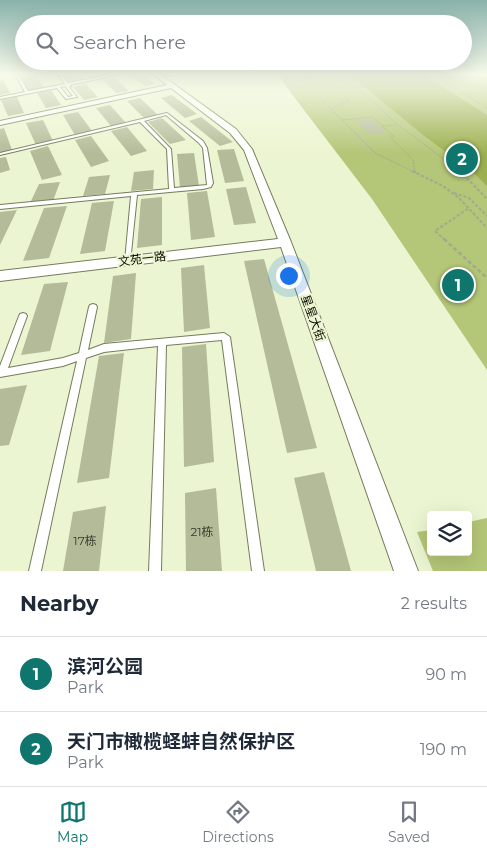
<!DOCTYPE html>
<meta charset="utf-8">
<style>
:root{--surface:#fff;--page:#f2f2f3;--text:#1f2937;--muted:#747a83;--line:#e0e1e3;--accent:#0f766e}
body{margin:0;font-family:Montserrat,"Noto Sans SC",sans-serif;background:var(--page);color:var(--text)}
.controls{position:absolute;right:15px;bottom:15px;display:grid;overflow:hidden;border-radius:5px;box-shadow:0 5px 20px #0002}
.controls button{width:45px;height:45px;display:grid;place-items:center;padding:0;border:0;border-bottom:1px solid var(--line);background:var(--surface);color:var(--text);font:25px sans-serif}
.you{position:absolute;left:288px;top:275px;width:18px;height:18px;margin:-12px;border:4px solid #fff;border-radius:50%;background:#1a73e8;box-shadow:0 0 0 8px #1a73e833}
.badge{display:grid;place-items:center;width:32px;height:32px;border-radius:50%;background:var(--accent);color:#fff;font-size:16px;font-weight:700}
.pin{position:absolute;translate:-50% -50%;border:2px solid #fff;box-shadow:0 1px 5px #0006}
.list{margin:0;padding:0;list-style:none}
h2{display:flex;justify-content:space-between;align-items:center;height:65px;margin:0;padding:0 20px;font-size:21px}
h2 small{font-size:16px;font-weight:400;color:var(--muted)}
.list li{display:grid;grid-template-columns:32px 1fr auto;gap:15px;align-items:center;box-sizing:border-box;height:75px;padding:0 20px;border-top:1px solid var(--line)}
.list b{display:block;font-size:19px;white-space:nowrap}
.list p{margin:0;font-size:16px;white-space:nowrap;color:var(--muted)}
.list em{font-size:16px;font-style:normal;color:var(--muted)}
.icon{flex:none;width:28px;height:28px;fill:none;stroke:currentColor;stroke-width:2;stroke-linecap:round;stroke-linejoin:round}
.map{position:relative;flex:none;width:487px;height:571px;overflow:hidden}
.search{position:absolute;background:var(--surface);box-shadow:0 5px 20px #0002;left:15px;right:15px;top:15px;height:55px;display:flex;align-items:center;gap:12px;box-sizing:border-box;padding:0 18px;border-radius:28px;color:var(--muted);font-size:19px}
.sheet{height:215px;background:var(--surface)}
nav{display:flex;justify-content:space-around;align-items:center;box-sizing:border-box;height:70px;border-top:1px solid var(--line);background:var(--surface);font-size:14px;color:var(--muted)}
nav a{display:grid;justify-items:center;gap:2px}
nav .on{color:var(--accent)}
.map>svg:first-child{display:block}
.green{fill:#b4c677}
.water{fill:#9cb04f}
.building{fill:#b3bb99}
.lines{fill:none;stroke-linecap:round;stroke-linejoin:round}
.service-casing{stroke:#757c5d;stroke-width:2}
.minor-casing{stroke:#757c5d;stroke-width:2}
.path-far2{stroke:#a2a98d;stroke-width:1;stroke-dasharray:2 1;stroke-linecap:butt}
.path-far1{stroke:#a2a98d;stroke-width:2;stroke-dasharray:3 2;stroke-linecap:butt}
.path{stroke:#a2a98d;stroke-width:2.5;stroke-dasharray:4 2.5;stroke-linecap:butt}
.service{fill:#fff;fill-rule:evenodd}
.minor{fill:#fff;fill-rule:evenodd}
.labels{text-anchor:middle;stroke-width:4.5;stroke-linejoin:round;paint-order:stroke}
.street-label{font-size:12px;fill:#0b0e03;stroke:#ecf5d1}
.near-number-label{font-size:12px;fill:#353928}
</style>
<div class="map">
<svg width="487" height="571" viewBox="0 0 487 571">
<rect width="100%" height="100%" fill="#ecf5d1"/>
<g class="green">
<polygon points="278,74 487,75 487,370 372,199 291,93"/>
<polygon points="487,518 487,571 433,571 417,532 431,530 431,552 468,552 468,522"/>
</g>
<polygon class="water" points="349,74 423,74 487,115 487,186 473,172 423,135"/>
<g class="building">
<polygon points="61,74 78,74 85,81 70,84"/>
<polygon points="130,74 142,74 155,84 145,86"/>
<polygon points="36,76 45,89 29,92 21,78"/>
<polygon points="115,78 129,91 116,93 103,80"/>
<polygon points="3,79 10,93 0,95 0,80"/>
<polygon points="86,84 98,97 84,100 73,87"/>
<polygon points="51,90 61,105 46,108 37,93"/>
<polygon points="172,95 197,114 185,118 161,98"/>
<polygon points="17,97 24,113 8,116 1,100"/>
<polygon points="140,98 158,115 144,118 127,101"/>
<polygon points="110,105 126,123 111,126 96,108"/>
<polygon points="78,112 92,131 75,135 63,115"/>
<polygon points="201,117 233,142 220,146 189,121"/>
<polygon points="162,118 186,140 170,144 148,122"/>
<polygon points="371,119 386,133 369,134 356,121"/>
<polygon points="43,120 53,141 36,145 26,123"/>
<polygon points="127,127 147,151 131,156 111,131"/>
<polygon points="4,128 12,150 0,153 0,129"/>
<polygon points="91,136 109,161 91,167 75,140"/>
<polygon points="48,146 62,175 42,180 30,151"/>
<polygon points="234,149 244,181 225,183 217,150"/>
<polygon points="194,153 199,186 180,188 177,154"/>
<polygon points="6,157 10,170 0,173 0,158"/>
<polygon points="154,170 153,189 131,191 134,172"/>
<polygon points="110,175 105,194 83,196 89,177"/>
<polygon points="60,182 53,201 30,203 39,184"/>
<polygon points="246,187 256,223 234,225 226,189"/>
<polygon points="207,191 215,237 191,240 187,193"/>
<polygon points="162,197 162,245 137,248 141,199"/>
<polygon points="114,201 105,251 80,254 92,203"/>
<polygon points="67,206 49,258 23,261 44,208"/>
<polygon points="17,210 0,245 0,212"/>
<polygon points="264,259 317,448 287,453 244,261"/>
<polygon points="204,265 210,328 184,332 181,268"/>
<polygon points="136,273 131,339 104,343 113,276"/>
<polygon points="68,282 50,351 21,355 44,284"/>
<polygon points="206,344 214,462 184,467 182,347"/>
<polygon points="124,353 109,478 77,483 99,356"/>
<polygon points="27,385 9,445 0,446 0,389"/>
<polygon points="324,472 351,571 316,571 294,478"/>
<polygon points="216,488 222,571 186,571 185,493"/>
<polygon points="106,506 99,571 63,571 73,512"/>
</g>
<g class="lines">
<defs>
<g id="service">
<path d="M15,74H18L28,91L65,84L58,74H61L68,83L113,74H120L70,85L71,86L69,87L77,97L66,99L57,88L0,99V97L25,92ZM66,86H65L73,96L68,97L60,87Z"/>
<path d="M167,113L203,141L207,148L213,183L211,187L203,189L137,195L130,263H126L125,261L131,196L0,209V205L169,189L167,149L140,122L0,155V153ZM166,115L199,143L203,148L207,185L174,188L171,149L144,121Z"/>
<polygon points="93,304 96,305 97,307 88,350 104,344 224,333 230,337 264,571 252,571 222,340 166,345 161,571 149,571 158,346 104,352 86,358 41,571 29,571 77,361 63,366 0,377 0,366 19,316 20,314 23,313 26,314 27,316 8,368 63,358 79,353 89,307 90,305"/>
</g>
<polygon id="minor" points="153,74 160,74 236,129 252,149 291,242 418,571 394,571 281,247 0,281 0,271 278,239 244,150 230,133 171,88 0,125 0,121 167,85"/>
</defs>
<use href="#service" class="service-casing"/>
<use href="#minor" class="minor-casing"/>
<g class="path-far2">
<polyline points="296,74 375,153 414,172"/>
<polyline points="323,74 348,99 348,101 332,109"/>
<polyline points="342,74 397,124 461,172"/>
<polyline points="432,74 487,108"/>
<polyline points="453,74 487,93"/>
<polyline points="303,81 318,74"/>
<polyline points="342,120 373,117 394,137 390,137 413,160 415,172"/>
<polyline points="382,126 397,125"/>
</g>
<g class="path-far1">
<polyline points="412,171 443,186 459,198 487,228"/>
<polyline points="415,171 415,173"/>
<polyline points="460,171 487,199"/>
<polyline points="454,193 469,198 487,216"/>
<polyline points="445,240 435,231 469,208"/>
</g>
<polyline class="path" points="444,239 487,278"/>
<use href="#service" class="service"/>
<use href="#minor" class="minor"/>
</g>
<linearGradient id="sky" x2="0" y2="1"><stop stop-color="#89b2ab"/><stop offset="0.48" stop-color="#f6faea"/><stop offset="1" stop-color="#f6faea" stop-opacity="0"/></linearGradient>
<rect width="487" height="154" fill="url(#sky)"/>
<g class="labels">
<g class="street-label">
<text transform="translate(142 259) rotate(-7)" y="4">文苑一路</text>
<text transform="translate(313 318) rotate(70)" y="4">星星大街</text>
</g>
<g class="near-number-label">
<text x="202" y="536">21栋</text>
<text x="85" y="545">17栋</text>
</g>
</g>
</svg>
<div class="controls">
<button><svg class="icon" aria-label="layers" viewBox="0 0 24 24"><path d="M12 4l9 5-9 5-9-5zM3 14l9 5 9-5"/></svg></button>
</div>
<div class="you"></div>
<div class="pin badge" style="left:458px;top:285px">1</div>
<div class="pin badge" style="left:462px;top:159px">2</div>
<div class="search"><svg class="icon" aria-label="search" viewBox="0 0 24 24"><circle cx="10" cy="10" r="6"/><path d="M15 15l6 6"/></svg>Search here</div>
</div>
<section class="sheet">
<h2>Nearby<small>2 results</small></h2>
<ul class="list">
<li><span class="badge">1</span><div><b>滨河公园</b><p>Park</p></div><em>90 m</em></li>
<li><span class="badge">2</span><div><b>天门市橄榄蛏蚌自然保护区</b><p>Park</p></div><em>190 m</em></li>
</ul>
</section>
<nav>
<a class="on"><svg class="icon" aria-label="map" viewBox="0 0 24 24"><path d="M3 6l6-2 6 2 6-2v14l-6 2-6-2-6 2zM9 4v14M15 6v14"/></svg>Map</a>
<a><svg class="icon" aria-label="directions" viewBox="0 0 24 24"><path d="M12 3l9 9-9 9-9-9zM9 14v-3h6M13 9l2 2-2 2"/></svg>Directions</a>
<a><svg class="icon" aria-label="saved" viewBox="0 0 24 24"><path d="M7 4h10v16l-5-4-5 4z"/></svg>Saved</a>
</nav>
